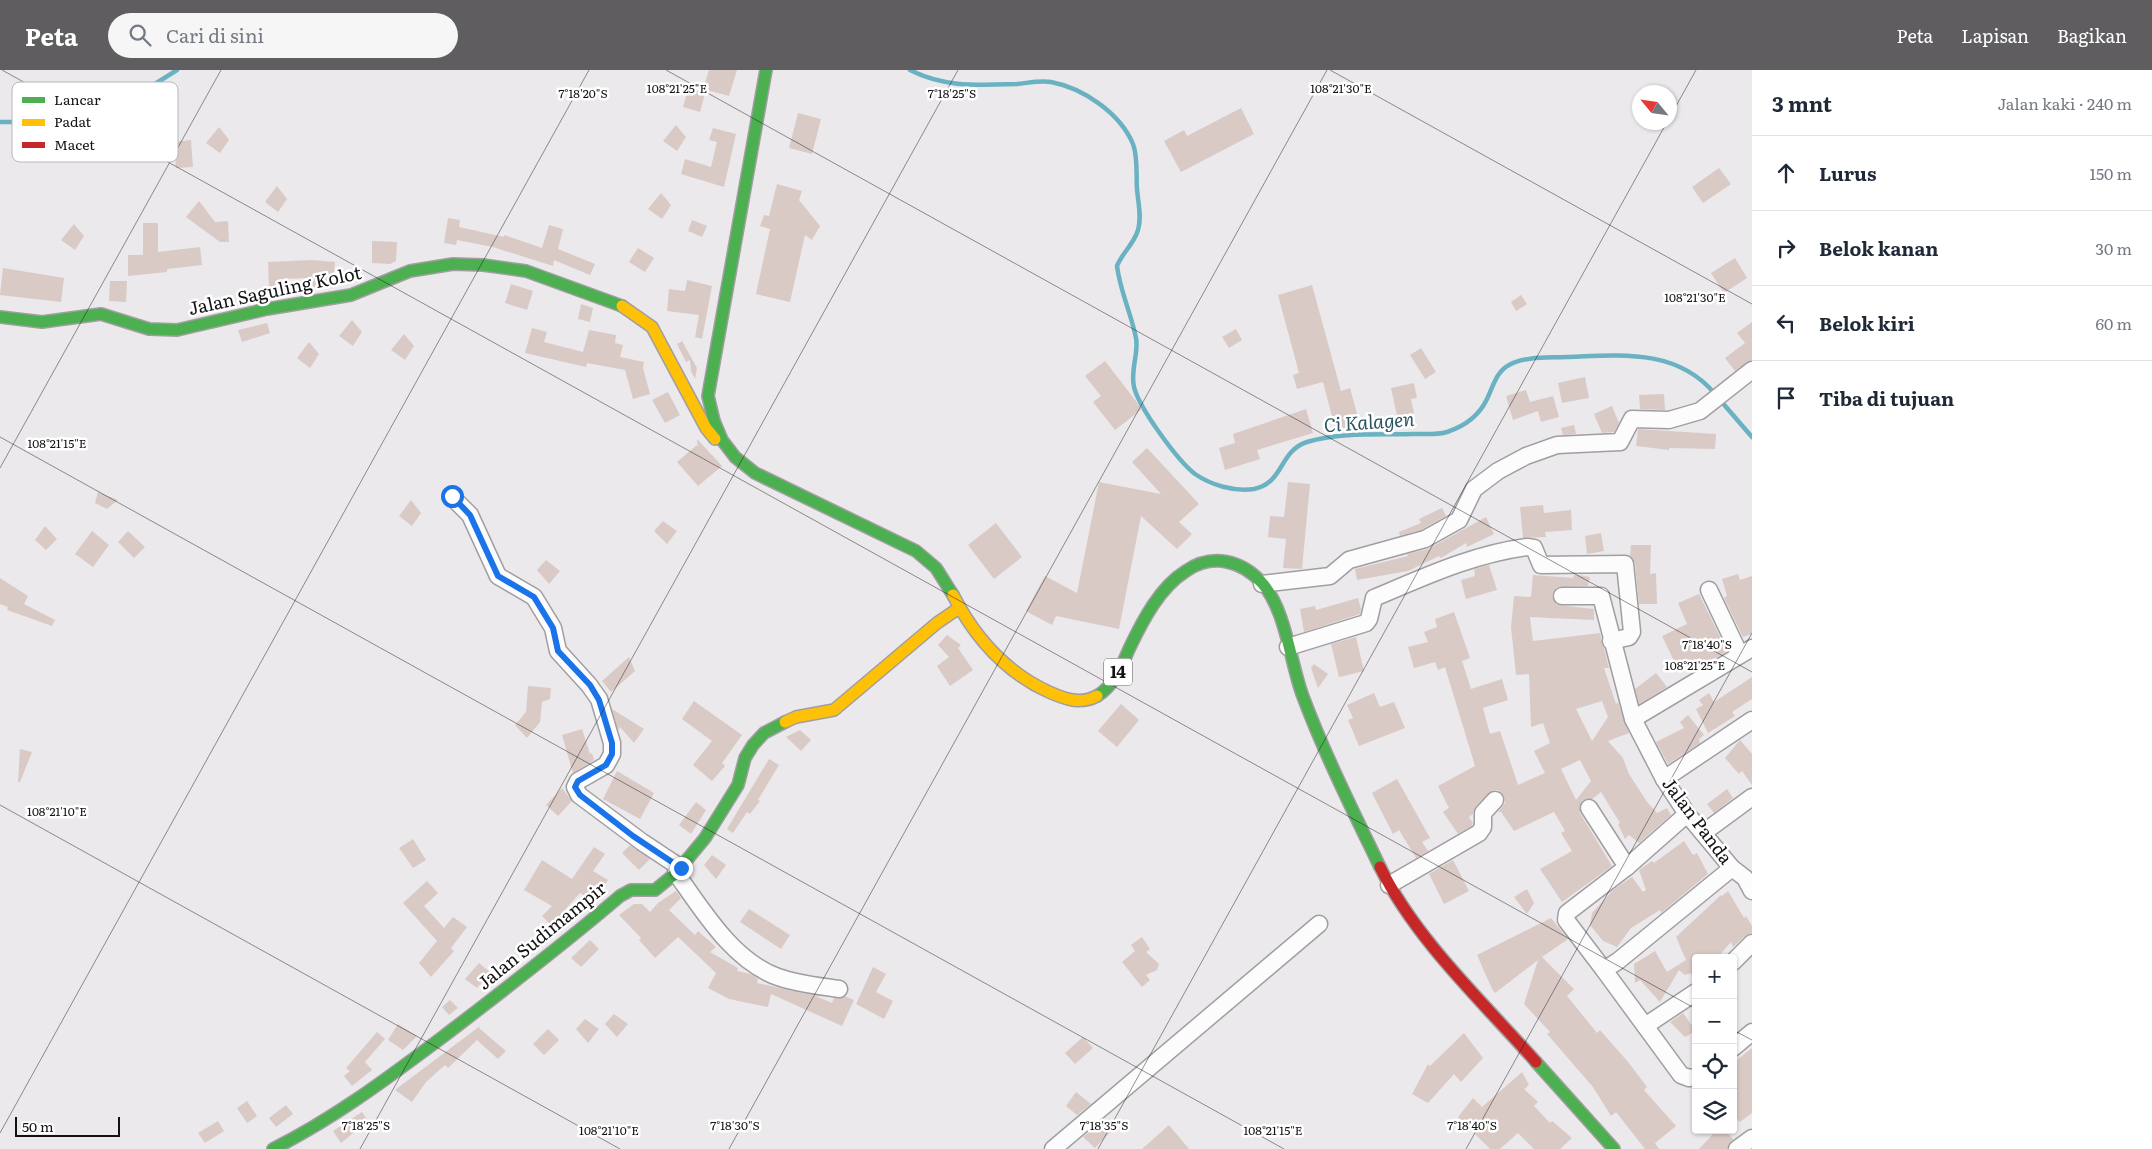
<!DOCTYPE html>
<html lang="id">
<meta charset="utf-8">
<style>
:root{--surface:#fff;--page:#f6f6f7;--text:#1f2937;--muted:#747a83;--line:#e0e1e3;--accent:#5f5d60}
body{margin:0;font-family:Literata,serif;background:var(--page);color:var(--text)}
.controls{position:absolute;right:15px;bottom:15px;display:grid;overflow:hidden;border-radius:5px;box-shadow:0 1px 4px #0004}
.controls button{width:45px;height:45px;display:grid;place-items:center;padding:0;border:0;border-bottom:1px solid var(--line);background:var(--surface);color:var(--text);font:25px sans-serif}
.compass{position:absolute;left:1632px;top:15px;width:45px;height:45px;border-radius:50%;background:var(--surface);box-shadow:0 1px 4px #0004;rotate:299deg}
.scale{position:absolute;left:15px;bottom:12px;width:105px;box-sizing:border-box;padding-left:5px;border:2px solid #131214;border-top:0;font-size:14px;line-height:18px;white-space:nowrap;color:#131214;-webkit-text-stroke:4px #fff;paint-order:stroke}
.stop{position:absolute;width:15px;height:15px;margin:-11px;border:4px solid #1a73e8;border-radius:50%;background:#fff}
.stop.end{background:#1a73e8;border-color:#fff;box-shadow:0 1px 5px #0008}
.list{margin:0;padding:0;list-style:none}
h2{display:flex;justify-content:space-between;align-items:center;height:65px;margin:0;padding:0 20px;font-size:21px}
h2 small{font-size:16px;font-weight:400;color:var(--muted)}
.list li{display:grid;grid-template-columns:32px 1fr auto;gap:15px;align-items:center;box-sizing:border-box;height:75px;padding:0 20px;border-top:1px solid var(--line)}
.list b{display:block;font-size:19px;white-space:nowrap}
.list em{font-size:16px;font-style:normal;color:var(--muted)}
.icon{flex:none;width:28px;height:28px;fill:none;stroke:currentColor;stroke-width:2;stroke-linecap:round;stroke-linejoin:round}
.map{position:relative;flex:none;width:1752px;height:1079px;overflow:hidden}
header{display:flex;align-items:center;gap:30px;box-sizing:border-box;height:70px;padding:0 25px;background:var(--accent);color:#fff}
header strong{font-size:24px}
nav{display:flex;gap:28px;margin-inline-start:auto;font-size:18px}
.search{width:350px;height:45px;background:var(--page);display:flex;align-items:center;gap:12px;box-sizing:border-box;padding:0 18px;border-radius:28px;color:var(--muted);font-size:19px}
main{display:flex}
aside{flex:1;background:var(--surface)}
.map>svg:first-child{display:block}
.lines{fill:none;stroke-linecap:round;stroke-linejoin:round}
.stream{stroke:#6ab2c2;stroke-width:4.5}
.building{fill:#dacac6;fill-rule:evenodd}
.street-casing{stroke:#a09ea1;stroke-width:19}
.fast-casing{stroke:#a09ea1;stroke-width:14}
.slow-casing{stroke:#a09ea1;stroke-width:14}
.jam-casing{stroke:#a09ea1;stroke-width:14}
.street{stroke:#fcfcfc;stroke-width:16}
.fast{stroke:#4caf50;stroke-width:11}
.slow{stroke:#ffc107;stroke-width:11}
.jam{stroke:#c62828;stroke-width:11}
.route{stroke:#1a73e8;stroke-width:6}
.ticks{fill:none;stroke:#131214;stroke-width:1;stroke-opacity:0.45}
.labels{text-anchor:middle;stroke-width:5;stroke-linejoin:round;paint-order:stroke}
.shield{fill:#fff;stroke:#5a595a;stroke-width:1}
.shield-label{font-size:16px;font-weight:bold;fill:#131214}
.street-label{font-size:18px;fill:#131214;stroke:#fff}
.water-label{font-size:19px;font-style:italic;fill:#2a5660;stroke:#fff}
.key{fill:#fff;stroke:#b8b8b8;stroke-width:1}
.key-label{font-size:14px;fill:#131214}
.ticks-label{font-size:12px;text-anchor:middle;fill:#131214;stroke:#fff;stroke-width:5;stroke-linejoin:round;paint-order:stroke}
</style>
<header>
<strong>Peta</strong>
<div class="search"><svg class="icon" aria-label="search" viewBox="0 0 24 24"><circle cx="10" cy="10" r="6"/><path d="M15 15l6 6"/></svg>Cari di sini</div>
<nav><a>Peta</a><a>Lapisan</a><a>Bagikan</a></nav>
</header>
<main>
<div class="map">
<svg width="1752" height="1079" viewBox="0 0 1752 1079">
<rect width="100%" height="100%" fill="#ebe9ec"/>
<g class="lines">
<g class="stream">
<path d="M910,0C945,18 979,15 1017,14C1028,13 1040,10 1051,12C1083,18 1120,43 1133,74C1138,87 1136,105 1137,119C1138,132 1142,147 1138,160C1134,174 1122,183 1117,196C1120,221 1131,243 1136,268C1139,284 1130,299 1134,317C1139,338 1178,391 1195,404C1211,415 1234,422 1254,419C1284,413 1279,381 1307,372C1341,362 1380,365 1414,364C1425,364 1437,365 1447,362C1465,356 1479,346 1487,329C1493,317 1496,302 1509,295C1525,286 1548,288 1566,287C1620,285 1677,278 1715,324"/>
<polyline points="0,52 87,52 112,41 177,0"/>
<polyline points="1720,330 1752,367"/>
</g>
</g>
<g class="building">
<polygon points="709,0 737,0 729,26 703,19"/>
<polygon points="688,19 705,23 700,42 683,37"/>
<polygon points="1241,38 1254,64 1181,102 1164,71 1184,60 1187,66"/>
<polygon points="798,43 821,49 812,84 789,78"/>
<polygon points="676,55 686,67 677,81 663,71"/>
<polygon points="219,57 229,70 220,83 206,73"/>
<polygon points="713,58 736,64 724,117 681,104 685,89 711,97 717,72 709,70"/>
<polygon points="191,70 193,97 176,98 174,72"/>
<polygon points="1719,98 1731,114 1703,133 1692,117"/>
<polygon points="777,114 802,121 799,130 820,156 812,170 805,165 790,232 756,224 770,159 760,156 764,145 769,146"/>
<polygon points="277,116 287,129 278,142 265,132"/>
<polygon points="661,123 671,135 662,149 648,139"/>
<polygon points="199,131 215,152 228,151 229,172 220,172 186,147"/>
<polygon points="448,148 460,150 459,157 504,167 504,165 542,178 549,155 563,159 558,179 595,194 590,205 554,190 553,196 493,177 457,170 456,175 444,173"/>
<polygon points="692,150 707,156 702,167 688,161"/>
<polygon points="143,153 158,153 158,182 200,177 202,195 167,199 167,202 128,206 128,185 143,185"/>
<polygon points="74,154 84,166 75,180 61,170"/>
<polygon points="372,171 397,172 396,191 390,194 372,193"/>
<polygon points="638,178 654,188 645,202 629,192"/>
<polygon points="1735,188 1747,208 1724,223 1711,203"/>
<polygon points="312,190 335,192 333,215 310,218 311,208 280,209 280,216 269,217 268,192"/>
<polygon points="3,198 64,208 61,232 0,225"/>
<polygon points="687,210 712,216 702,269 695,267 699,245 667,241 669,219 685,221"/>
<polygon points="110,211 127,211 126,232 109,231"/>
<polygon points="511,214 533,221 527,240 505,233"/>
<polygon points="1312,215 1341,321 1350,318 1360,355 1336,362 1323,312 1297,319 1293,305 1299,303 1278,225"/>
<polygon points="1521,225 1527,234 1516,241 1511,232"/>
<polygon points="581,234 593,238 590,252 578,249"/>
<polygon points="352,250 362,262 353,276 339,266"/>
<polygon points="1752,252 1752,290 1735,301 1725,288 1745,273 1737,263"/>
<polygon points="267,253 270,263 242,272 238,260"/>
<polygon points="532,258 547,262 544,272 583,282 589,260 616,265 615,273 623,275 620,287 644,292 643,298 650,324 633,329 625,300 587,293 586,297 525,283"/>
<polygon points="1236,259 1242,270 1229,278 1222,267"/>
<polygon points="404,264 414,276 405,290 391,280"/>
<polygon points="682,271 697,298 695,309 691,301 690,290 686,292 677,274"/>
<polygon points="309,272 319,284 310,298 297,288"/>
<polygon points="1421,278 1436,302 1425,309 1410,285"/>
<polygon points="1105,291 1142,339 1115,360 1093,332 1101,326 1085,306"/>
<polygon points="1585,307 1589,328 1562,333 1558,313"/>
<polygon points="1414,313 1417,328 1411,329 1414,343 1397,346 1391,318"/>
<polygon points="1526,320 1530,332 1553,326 1559,347 1541,352 1538,341 1513,350 1506,326"/>
<polygon points="668,322 680,345 665,353 652,330"/>
<polygon points="1664,324 1665,340 1640,339 1639,325"/>
<polygon points="1612,336 1619,353 1614,362 1602,363 1594,344"/>
<polygon points="1306,339 1313,363 1257,380 1260,389 1225,400 1219,378 1235,373 1233,364"/>
<polygon points="1574,355 1576,364 1563,365 1561,358"/>
<polygon points="1638,359 1716,364 1715,379 1669,378 1669,380 1636,376"/>
<polygon points="697,369 722,396 698,416 677,392 697,375 698,377"/>
<polygon points="1147,378 1199,434 1179,452 1192,464 1177,479 1141,446 1119,559 1056,546 1052,555 1026,541 1045,506 1077,523 1099,412 1161,424 1132,392"/>
<polygon points="1288,412 1310,414 1302,499 1283,498 1286,469 1268,467 1270,446 1284,447"/>
<polygon points="98,422 118,430 107,439 95,433"/>
<polygon points="411,430 421,443 412,456 399,446"/>
<polygon points="1543,435 1544,443 1571,440 1572,460 1545,462 1546,467 1523,468 1520,437"/>
<polygon points="1442,438 1446,446 1421,460 1400,466 1399,462 1421,453 1419,449"/>
<polygon points="1486,447 1494,464 1467,477 1466,473 1441,488 1439,486 1408,501 1357,510 1355,499 1408,486 1407,484 1428,479"/>
<polygon points="663,451 677,461 667,474 654,461"/>
<polygon points="996,453 1022,487 994,509 968,475"/>
<polygon points="45,456 57,469 46,480 35,470"/>
<polygon points="92,461 109,475 93,497 75,484"/>
<polygon points="128,461 145,477 134,488 118,472"/>
<polygon points="1601,463 1604,481 1587,484 1585,466"/>
<polygon points="1631,475 1651,475 1650,504 1656,503 1657,534 1639,534 1635,493 1630,486"/>
<polygon points="546,490 560,501 549,514 537,500"/>
<polygon points="1489,495 1497,520 1466,529 1461,510 1475,506 1474,499"/>
<polygon points="1738,504 1740,510 1752,506 1752,564 1743,567 1724,528 1727,526 1722,509"/>
<path d="M1533,505L1573,508L1574,505H1579L1590,507L1588,516L1557,517L1552,526L1557,535L1594,539V550L1530,547L1533,571L1600,563L1609,598H1604L1616,634L1618,632L1629,663L1608,671L1623,688L1629,704L1647,732L1657,743L1667,738L1671,745L1639,773L1629,765L1625,769L1618,754L1620,753L1601,722L1592,729L1583,730L1580,734V743L1612,796L1562,832L1540,799L1572,781L1561,763L1565,761L1554,742L1514,761L1501,742H1498L1505,733L1504,727L1498,720H1493L1476,736L1473,744L1469,747L1473,753L1472,756L1458,764L1443,742L1449,738L1438,716L1475,696L1445,597L1438,600L1435,592L1414,598L1408,577L1428,572L1424,562L1437,557L1435,549L1454,542L1470,588L1462,591L1471,619L1502,609L1508,630L1483,638L1490,664L1500,661L1518,715L1545,703L1534,681L1550,673L1543,653L1531,657L1529,604L1516,605L1511,557L1514,526L1531,527ZM1602,631L1608,647L1592,671L1576,639ZM1580,690L1591,711L1576,730L1561,699Z"/>
<polygon points="0,508 28,526 24,534 55,550 52,556 7,540 8,537 0,534"/>
<polygon points="1699,524 1727,581 1692,602 1688,592 1677,597 1662,566 1687,554 1678,533"/>
<polygon points="1358,528 1361,539 1360,544 1304,562 1300,539 1315,536 1316,540"/>
<polygon points="947,565 961,575 958,578 973,600 950,616 937,596 949,587 938,575"/>
<polygon points="1356,567 1364,601 1339,607 1331,574"/>
<polygon points="629,587 635,601 611,622 602,611"/>
<polygon points="1314,594 1328,604 1318,618 1311,598"/>
<polygon points="1656,603 1667,617 1639,634 1635,619"/>
<polygon points="1752,607 1752,629 1732,642 1735,646 1708,663 1696,639 1703,635 1699,630 1709,623 1714,632"/>
<polygon points="528,616 551,618 550,629 542,632 540,652 527,668 515,655 526,642"/>
<polygon points="1374,623 1380,637 1394,632 1405,658 1359,676 1348,650 1353,648 1347,635"/>
<polygon points="694,631 742,665 722,693 725,696 712,711 693,695 712,671 682,649"/>
<polygon points="1121,634 1139,650 1117,677 1098,661"/>
<polygon points="612,639 644,659 634,673 620,657 618,660"/>
<polygon points="1688,645 1704,665 1699,669 1700,673 1668,694 1656,672 1684,658 1680,652"/>
<polygon points="582,659 590,684 592,683 594,690 573,703 562,665"/>
<polygon points="800,660 811,670 801,681 786,667"/>
<polygon points="1740,670 1752,684 1752,715 1742,701 1739,704 1725,688"/>
<polygon points="20,679 32,682 20,712 18,712"/>
<polygon points="769,689 779,695 758,730 760,731 750,744 747,742 733,763 727,759"/>
<polygon points="617,701 654,723 640,749 603,729"/>
<polygon points="1397,709 1430,768 1422,772 1428,781 1416,788 1399,760 1393,764 1372,723"/>
<polygon points="562,718 572,731 558,746 546,735"/>
<polygon points="1727,719 1733,728 1714,743 1707,734"/>
<polygon points="696,732 706,740 691,764 679,755"/>
<polygon points="413,769 426,790 413,798 399,778"/>
<polygon points="1684,771 1693,785 1697,783 1708,804 1661,843 1660,840 1631,858 1617,877 1603,871 1590,855 1592,843 1613,820 1632,807 1643,822 1646,820 1639,800 1652,791 1654,793"/>
<polygon points="630,775 650,789 639,800 622,783"/>
<polygon points="594,777 605,784 593,801 608,810 593,831 580,823 561,844 569,852 557,861 542,846 552,836 524,820 542,790 572,809"/>
<polygon points="712,785 726,795 716,809 704,795"/>
<polygon points="1453,790 1469,821 1444,834 1429,804"/>
<polygon points="427,811 438,823 424,836 444,858 453,847 467,857 451,878 454,881 431,907 419,893 437,871 403,833"/>
<polygon points="1527,819 1534,833 1527,844 1514,827"/>
<polygon points="676,821 681,828 669,840 695,865 698,861 716,877 710,882 738,898 737,901 751,904 758,909 757,913 816,926 832,933 834,928 845,926 854,930 842,956 771,924 768,937 729,929 708,918 716,903 678,867 655,888 639,870 641,868 619,845 634,834 642,834 650,842 658,833"/>
<polygon points="1728,821 1744,848 1746,846 1752,856 1752,863 1745,866 1733,877 1731,872 1717,888 1696,888 1696,912 1691,903 1685,905 1679,900 1660,932 1640,910 1635,913 1634,894 1655,881 1667,902 1686,890 1676,867 1721,825 1722,826"/>
<polygon points="749,839 790,865 781,879 740,852"/>
<polygon points="1551,848 1568,869 1542,887 1574,919 1567,926 1597,963 1600,960 1629,993 1647,1017 1644,1020 1676,1056 1655,1073 1659,1079 1645,1079 1616,1042 1611,1046 1593,1017 1547,964 1550,962 1524,934 1538,890 1495,923 1492,919 1477,885"/>
<polygon points="1142,867 1150,879 1146,882 1159,894 1157,900 1146,905 1150,910 1142,917 1122,892 1135,881 1131,875"/>
<polygon points="590,870 599,879 581,897 571,888"/>
<polygon points="479,893 490,902 477,918 465,909"/>
<polygon points="873,897 886,904 876,922 893,931 884,949 856,934"/>
<polygon points="450,930 458,938 449,945 442,937"/>
<polygon points="1683,943 1696,961 1685,967 1670,952"/>
<polygon points="614,944 628,954 617,967 605,954"/>
<polygon points="585,949 599,959 588,973 576,959"/>
<polygon points="398,954 417,966 403,980 388,970"/>
<polygon points="480,956 479,958 506,981 498,989 477,970 448,998 445,995 426,1012 412,1032 395,1020"/>
<polygon points="548,959 559,970 544,985 533,974"/>
<polygon points="377,962 385,969 365,992 372,1000 352,1016 344,1006 350,1001 346,998"/>
<polygon points="1464,963 1483,988 1461,1012 1454,1004 1428,1033 1412,1024 1428,994 1430,996"/>
<polygon points="1083,967 1093,978 1075,994 1065,983"/>
<polygon points="1752,978 1752,1043 1740,1052 1733,1044 1733,993"/>
<polygon points="1522,1002 1529,1015 1524,1019 1538,1032 1534,1036 1550,1053 1552,1051 1572,1068 1560,1079 1534,1079 1518,1063 1500,1079 1490,1079 1458,1047 1473,1028 1482,1037"/>
<polygon points="1076,1022 1091,1034 1077,1045 1066,1036"/>
<polygon points="247,1031 257,1046 247,1053 237,1038"/>
<polygon points="286,1035 293,1044 276,1057 269,1048"/>
<polygon points="362,1042 368,1051 341,1073 333,1061"/>
<polygon points="1104,1049 1114,1058 1095,1078 1083,1067"/>
<polygon points="218,1051 224,1061 205,1073 198,1063"/>
<polygon points="1169,1055 1189,1079 1142,1079"/>
<polygon points="1717,1060 1724,1060 1733,1069 1727,1079 1699,1079"/>
</g>
<g class="lines">
<defs>
<g id="street">
<polyline points="452,427 470,445 498,506 534,527 553,558 558,581 589,615 599,629 612,673 612,684 606,695 578,711 575,717 579,725 642,772 681,798"/>
<polyline points="1262,514 1330,506 1349,490 1425,469 1459,450 1474,419 1498,401 1526,386 1557,375 1620,372 1632,349 1669,350 1700,341 1752,300"/>
<polyline points="1709,520 1740,585"/>
<polyline points="1562,526 1601,526 1633,649 1664,709 1687,744 1732,798 1745,808 1752,821"/>
<path d="M1288,577L1366,553L1369,549L1374,528C1424,507 1473,484 1527,477L1534,478L1541,495L1625,494L1632,562L1629,567L1611,571"/>
<polyline points="1633,649 1752,578"/>
<polyline points="1664,709 1752,650"/>
<polyline points="1589,738 1627,797"/>
<polyline points="1687,744 1627,797 1567,843 1566,850 1604,900 1618,891 1732,798"/>
<polyline points="1703,763 1752,727"/>
<path d="M676,803C703,841 733,891 778,907C798,914 819,916 839,919"/>
<polyline points="1389,815 1479,763 1483,757 1483,743 1495,730"/>
<polyline points="1733,892 1752,873"/>
<polyline points="1604,900 1681,1005 1689,1008 1696,1007"/>
<polyline points="1645,956 1696,922"/>
<polyline points="1733,978 1752,962"/>
<polyline points="1053,1079 1319,854"/>
<polyline points="1737,1079 1752,1068"/>
</g>
<g id="fast">
<polyline points="766,0 708,326 714,351 722,370 735,387 755,403 916,481 936,498 953,525"/>
<polyline points="0,247 42,252 101,244 149,259 177,260 267,239 351,225 410,201 453,194 483,195 526,201 622,236"/>
<path d="M1097,626C1115,615 1122,595 1130,577C1143,550 1160,517 1186,501C1212,483 1242,490 1263,514C1286,542 1290,590 1302,624C1324,683 1353,741 1380,797"/>
<polyline points="1536,992 1614,1079"/>
<path d="M273,1079C335,1048 389,1007 444,966C504,920 563,875 620,826L631,820H655L676,803L705,768L738,715L745,688L753,675L764,663L785,652"/>
</g>
<g id="slow">
<polyline points="622,236 652,257 706,358 715,369"/>
<path d="M953,525C975,568 1005,602 1049,622C1065,629 1080,635 1097,626"/>
<polyline points="785,652 796,647 834,640 937,553 959,538"/>
</g>
<path id="jam" d="M1380,797C1416,870 1483,932 1536,992"/>
</defs>
<use href="#street" class="street-casing"/>
<use href="#fast" class="fast-casing"/>
<use href="#slow" class="slow-casing"/>
<use href="#jam" class="jam-casing"/>
<use href="#street" class="street"/>
<use href="#fast" class="fast"/>
<use href="#slow" class="slow"/>
<use href="#jam" class="jam"/>
</g>
<g class="lines">
<polyline class="route" points="452,426 470,445 498,506 534,527 553,558 558,581 590,615 599,630 612,673 612,684 606,695 578,711 575,717 580,725 633,766 681,798"/>
</g>
<path class="ticks" d="M2,0L1696,939M666,0L1752,602M1330,0L1752,234M1670,47L1696,0M0,367L1284,1079M0,398L221,0M0,735L620,1079M1733,960L1752,970M0,1063L589,0M360,1079L958,0M729,1079L1327,0M1098,1079L1667,52M1466,1079L1752,563"/>
<g class="labels">
<rect class="shield" x="1104" y="588.5" width="28" height="27" rx="4"/>
<g class="shield-label">
<text x="1118" y="608">14</text>
</g>
<g class="street-label">
<text transform="translate(275 221) rotate(-12)" y="6">Jalan Saguling Kolot</text>
<text transform="translate(1697 751) rotate(53)" y="6">Jalan Panda</text>
<text transform="translate(542 866) rotate(-39)" y="6">Jalan Sudimampir</text>
</g>
<g class="water-label">
<text transform="translate(1369 352) rotate(-4)" y="7">Ci Kalagen</text>
</g>
</g>
<rect x="12" y="12" width="166" height="80" rx="8" class="key"/>
<rect x="22" y="27" width="23" height="6" fill="#4caf50"/>
<rect x="22" y="49" width="23" height="7" fill="#ffc107"/>
<rect x="22" y="72" width="23" height="6" fill="#c62828"/>
<g class="key-label">
<text x="54" y="35">Lancar</text>
<text x="54" y="57">Padat</text>
<text x="54" y="80">Macet</text>
</g>
<g class="ticks-label">
<text x="1341" y="23">108°21'30"E</text>
<text x="677" y="23">108°21'25"E</text>
<text x="583" y="28">7°18'20"S</text>
<text x="952" y="28">7°18'25"S</text>
<text x="1695" y="232">108°21'30"E</text>
<text x="57" y="378">108°21'15"E</text>
<text x="1707" y="579">7°18'40"S</text>
<text x="1695" y="600">108°21'25"E</text>
<text x="57" y="746">108°21'10"E</text>
<text x="366" y="1060">7°18'25"S</text>
<text x="735" y="1060">7°18'30"S</text>
<text x="1104" y="1060">7°18'35"S</text>
<text x="1472" y="1060">7°18'40"S</text>
<text x="609" y="1065">108°21'10"E</text>
<text x="1273" y="1065">108°21'15"E</text>
</g>
</svg>
<div class="controls">
<button>+</button>
<button>−</button>
<button><svg class="icon" aria-label="locate" viewBox="0 0 24 24"><circle cx="12" cy="12" r="6"/><path d="M12 2v4M12 18v4M2 12h4M18 12h4"/></svg></button>
<button><svg class="icon" aria-label="layers" viewBox="0 0 24 24"><path d="M12 4l9 5-9 5-9-5zM3 14l9 5 9-5"/></svg></button>
</div>
<svg class="compass" viewBox="-18 -18 36 36"><path d="M0-13l5 13h-10z" fill="#e53935"/><path d="M0 13l5-13h-10z" fill="#747a83"/></svg>
<div class="scale">50 m</div>
<div class="stop" style="left:452px;top:426px"></div>
<div class="stop end" style="left:681px;top:798px"></div>
</div>
<aside>
<h2>3 mnt<small>Jalan kaki · 240 m</small></h2>
<ul class="list">
<li><svg class="icon" aria-label="ahead" viewBox="0 0 24 24"><path d="M12 20V5M6 11l6-6 6 6"/></svg><div><b>Lurus</b></div><em>150 m</em></li>
<li><svg class="icon" aria-label="right" viewBox="0 0 24 24"><path d="M7 20v-9h11M14 6l5 5-5 5"/></svg><div><b>Belok kanan</b></div><em>30 m</em></li>
<li><svg class="icon" aria-label="left" viewBox="0 0 24 24"><path d="M17 20v-9H6M10 6l-5 5 5 5"/></svg><div><b>Belok kiri</b></div><em>60 m</em></li>
<li><svg class="icon" aria-label="arrive" viewBox="0 0 24 24"><path d="M6 21V4h12l-3 4 3 4H6"/></svg><div><b>Tiba di tujuan</b></div></li>
</ul>
</aside>
</main>
